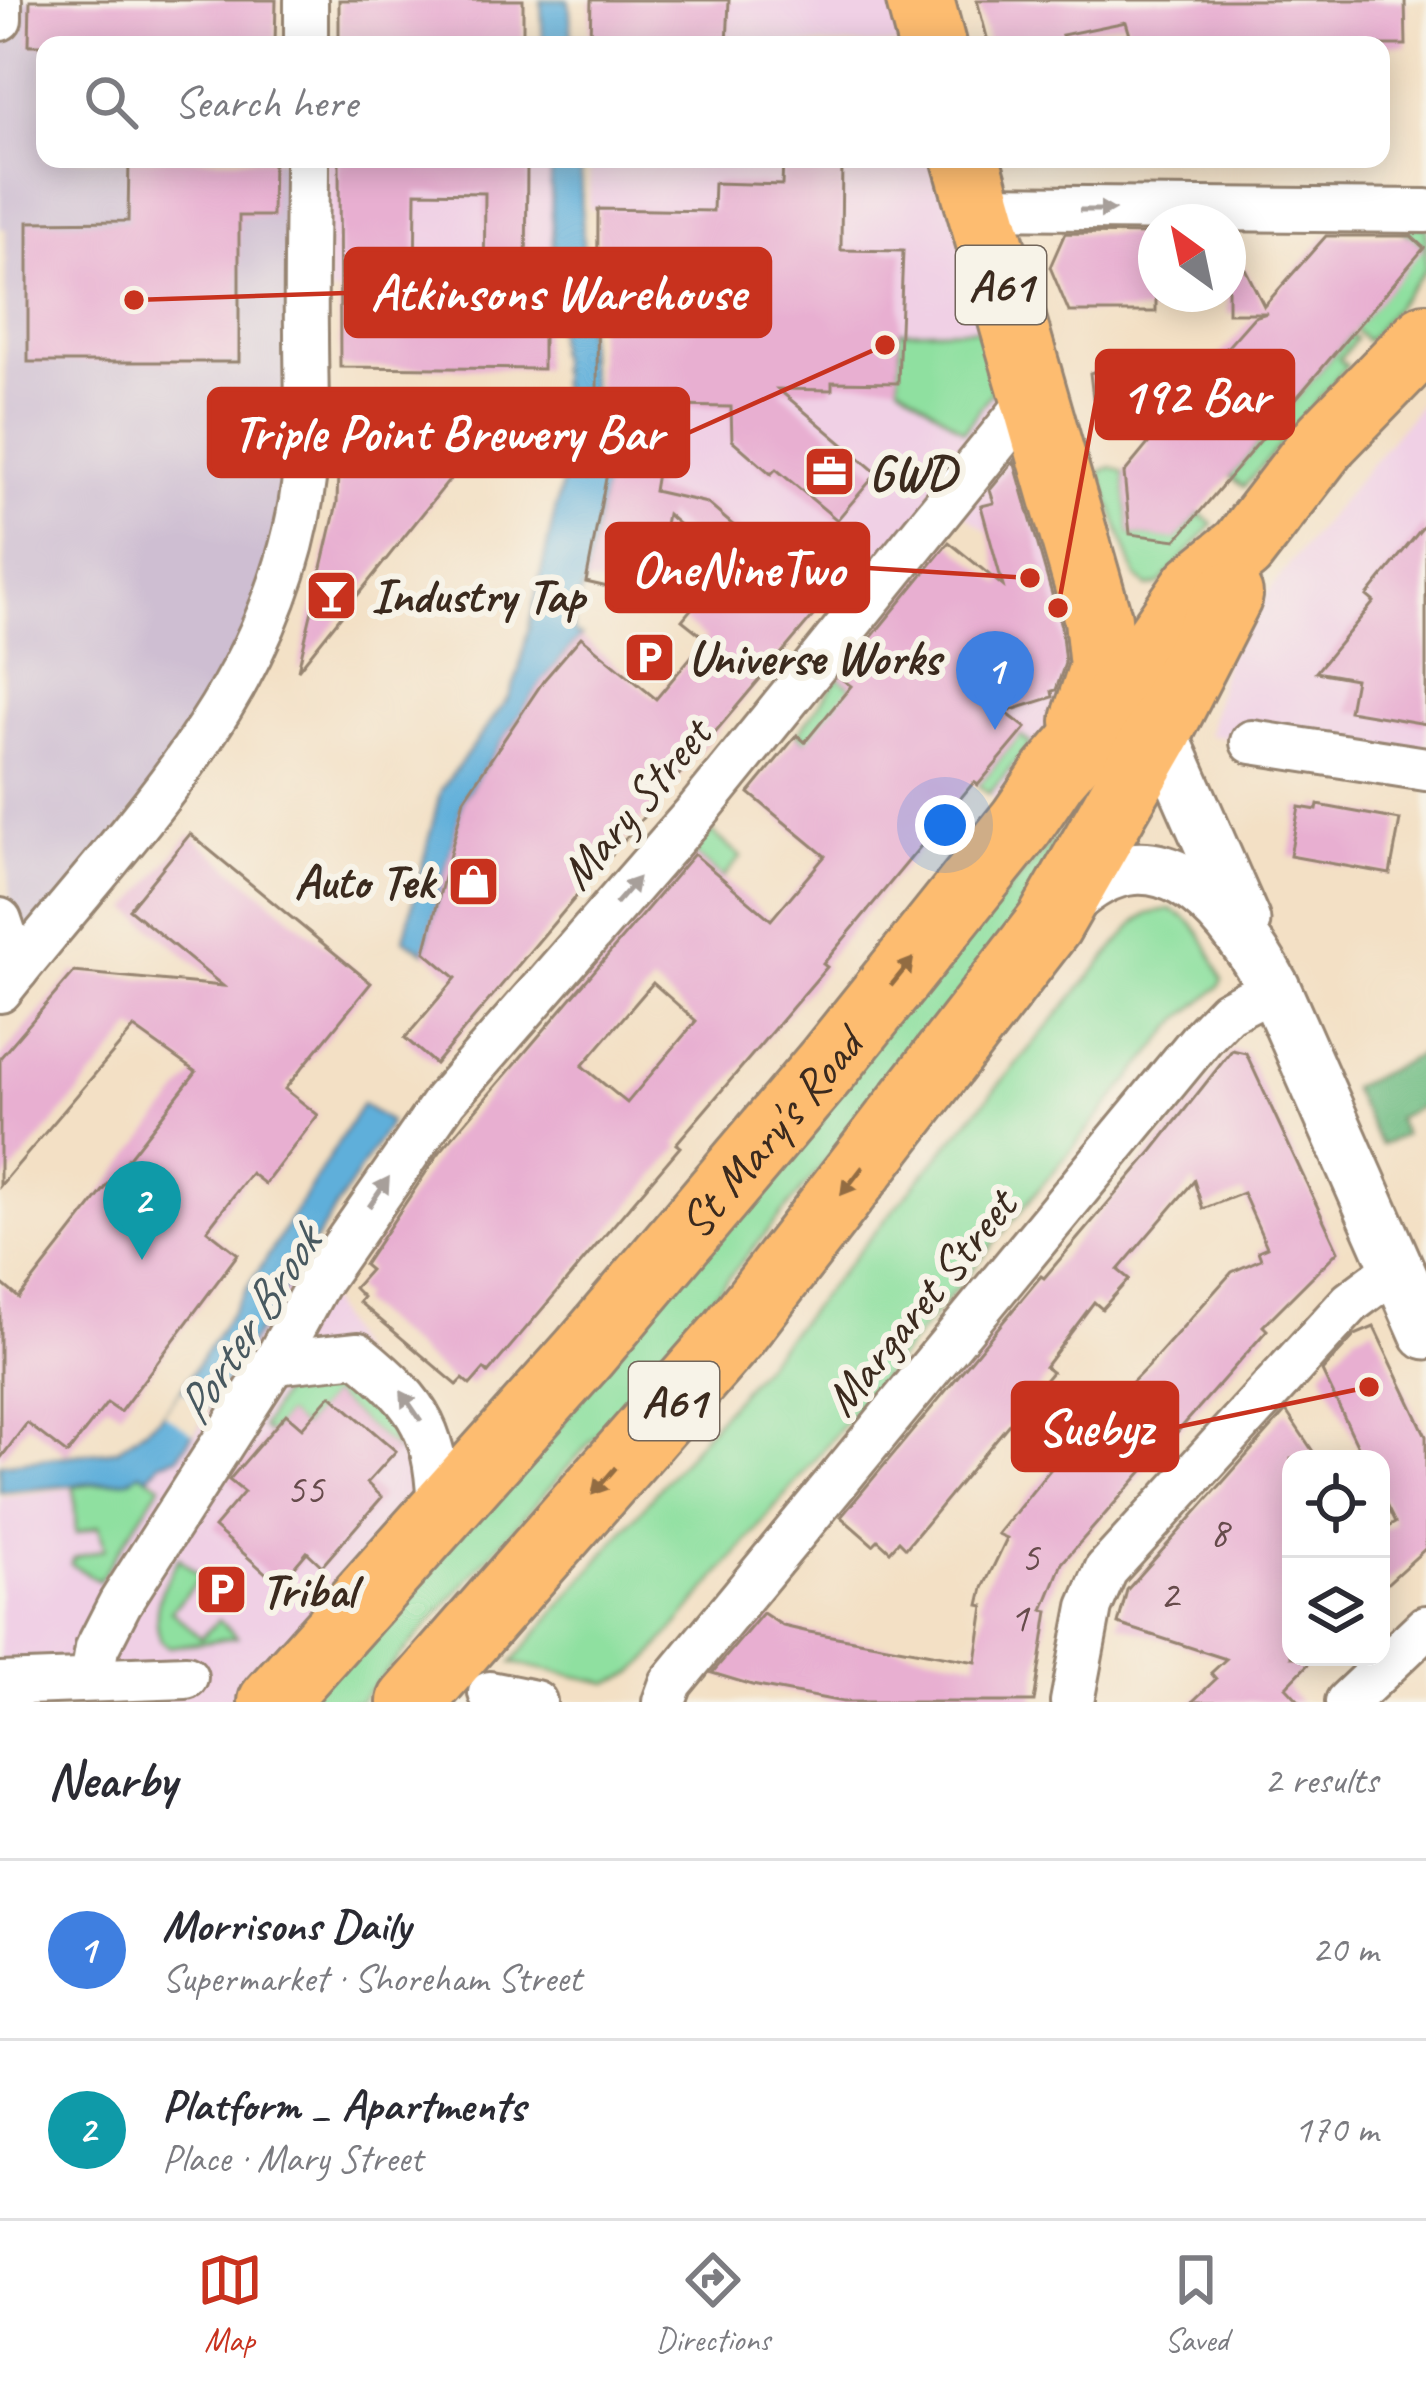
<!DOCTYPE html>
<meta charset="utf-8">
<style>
:root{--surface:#fff;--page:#f2f2f3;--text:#2b2b33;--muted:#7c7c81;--line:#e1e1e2;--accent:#c8321e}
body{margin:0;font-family:Caveat,sans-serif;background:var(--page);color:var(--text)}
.controls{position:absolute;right:36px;bottom:36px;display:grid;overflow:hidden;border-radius:24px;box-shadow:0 6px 30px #0003}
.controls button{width:108px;height:108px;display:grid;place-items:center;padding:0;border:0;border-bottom:3px solid var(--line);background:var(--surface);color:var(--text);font:60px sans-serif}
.compass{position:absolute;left:1138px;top:204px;width:108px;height:108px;border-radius:50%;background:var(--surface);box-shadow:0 6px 30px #0003;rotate:327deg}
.you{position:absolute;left:945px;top:825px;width:42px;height:42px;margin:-30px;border:9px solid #fff;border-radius:50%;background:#1a73e8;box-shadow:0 0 0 18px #1a73e833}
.badge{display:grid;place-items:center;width:78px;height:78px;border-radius:50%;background:var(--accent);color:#fff;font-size:39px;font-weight:700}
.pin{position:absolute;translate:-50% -99px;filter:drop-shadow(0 3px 6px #0008)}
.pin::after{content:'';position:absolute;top:63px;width:42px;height:36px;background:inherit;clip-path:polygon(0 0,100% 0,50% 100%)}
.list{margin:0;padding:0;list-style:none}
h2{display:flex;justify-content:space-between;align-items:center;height:156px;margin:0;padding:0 48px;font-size:51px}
h2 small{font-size:39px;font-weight:400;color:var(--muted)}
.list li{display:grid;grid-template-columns:78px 1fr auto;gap:36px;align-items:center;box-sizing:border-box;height:180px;padding:0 48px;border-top:3px solid var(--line)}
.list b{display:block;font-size:45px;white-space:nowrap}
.list p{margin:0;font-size:39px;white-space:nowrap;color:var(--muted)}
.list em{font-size:39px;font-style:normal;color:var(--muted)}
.icon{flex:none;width:66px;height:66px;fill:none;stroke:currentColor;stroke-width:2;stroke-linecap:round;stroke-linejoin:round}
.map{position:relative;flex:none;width:1426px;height:1702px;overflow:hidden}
.search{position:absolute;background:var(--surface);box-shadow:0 6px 30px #0003;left:36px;right:36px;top:36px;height:132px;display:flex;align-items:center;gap:30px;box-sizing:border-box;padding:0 42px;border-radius:24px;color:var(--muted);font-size:45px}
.sheet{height:516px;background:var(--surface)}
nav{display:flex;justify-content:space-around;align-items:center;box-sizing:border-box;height:168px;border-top:3px solid var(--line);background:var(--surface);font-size:33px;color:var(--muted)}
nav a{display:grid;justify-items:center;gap:6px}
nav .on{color:var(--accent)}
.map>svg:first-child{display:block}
.built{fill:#f0d0e5}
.industrial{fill:#cebed2}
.green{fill:#8fe0a0;stroke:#65855f;stroke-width:3}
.forest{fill:#73be86;stroke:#577452;stroke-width:3}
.water{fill:#5fafda;stroke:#4d6c7c;stroke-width:3}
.pier{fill:#f3e0c5}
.building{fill:#e8afd1;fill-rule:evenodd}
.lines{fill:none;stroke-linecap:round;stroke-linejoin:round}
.minor-casing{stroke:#978572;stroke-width:48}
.tertiary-casing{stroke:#978572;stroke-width:57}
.trunk-casing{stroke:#978572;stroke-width:72}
.minor{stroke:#fff;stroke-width:42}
.tertiary{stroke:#fff;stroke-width:51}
.trunk{stroke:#fdbc6f;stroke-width:66}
.oneway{fill:#a79f9a}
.oneway2{fill:#926c42}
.labels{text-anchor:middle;stroke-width:12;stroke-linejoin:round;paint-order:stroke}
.number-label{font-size:42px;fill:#664b4b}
.shield{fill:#f7f3e8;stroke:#73665b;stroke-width:3}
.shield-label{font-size:45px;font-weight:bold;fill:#3b2a1e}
.poi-label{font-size:48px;font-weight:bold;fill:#3b2a1e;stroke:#f7f3e8;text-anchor:start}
.street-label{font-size:48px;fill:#3b2a1e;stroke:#f7f3e8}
.water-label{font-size:51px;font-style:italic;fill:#485960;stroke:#f7f3e8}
.leader{fill:none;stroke:#c8321e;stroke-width:4.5}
.callout-dot{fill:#c8321e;stroke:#f7f3e8;stroke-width:4.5}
.callout{fill:#c8321e;stroke:#c8321e;stroke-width:4.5}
.callout-label{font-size:51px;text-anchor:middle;font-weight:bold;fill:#fff}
</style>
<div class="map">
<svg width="1426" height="1702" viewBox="0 0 1426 1702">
<rect width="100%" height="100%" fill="#f7f3e8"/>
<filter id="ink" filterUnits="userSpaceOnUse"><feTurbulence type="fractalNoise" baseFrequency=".00833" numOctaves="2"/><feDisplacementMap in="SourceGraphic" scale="24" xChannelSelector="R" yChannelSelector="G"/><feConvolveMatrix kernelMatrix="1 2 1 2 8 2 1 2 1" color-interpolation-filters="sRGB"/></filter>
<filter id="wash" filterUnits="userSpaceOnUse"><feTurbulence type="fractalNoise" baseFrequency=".004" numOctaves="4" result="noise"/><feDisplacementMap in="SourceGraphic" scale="48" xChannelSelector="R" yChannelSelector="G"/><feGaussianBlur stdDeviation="2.7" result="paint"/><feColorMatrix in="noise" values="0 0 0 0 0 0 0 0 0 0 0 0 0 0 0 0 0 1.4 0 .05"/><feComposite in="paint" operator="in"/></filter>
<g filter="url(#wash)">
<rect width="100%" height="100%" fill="#f3e0c5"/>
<g class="built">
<polygon points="651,0 920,0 932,45 668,45 669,10"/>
<polygon points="324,159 550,159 555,283 511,283 510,292 328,293"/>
<polygon points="590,159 966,159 1098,619 1022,822 943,757 1022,650 988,532 948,501 847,626 752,541 682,620 651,597 586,582 607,473 597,405 598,210 589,209"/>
<polygon points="1426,397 1426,769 1208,735 1228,648 1291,562"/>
<polygon points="298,1267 318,1283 358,1354 438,1473 272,1702 0,1702 0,1497 128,1481 186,1447"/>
</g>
<polygon class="industrial" points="0,0 137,0 45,45 45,159 307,159 306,456 254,648 17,970 3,822 6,229 0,228"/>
<g class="green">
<polygon points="1426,225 1426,269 1367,341 1354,329 1423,247 1401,228"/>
<polygon points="979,329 994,388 964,431 898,383 900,331"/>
<polygon points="1351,334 1356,339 1339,359 1347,366 1244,487 1230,476"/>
<polygon points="1112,467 1124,473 1130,534 1176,539 1199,513 1213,524 1160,584 1148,587 1136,577 1099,472"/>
<polygon points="839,677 892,720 805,742 797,735"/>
<polygon points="1020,735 1031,744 989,794 978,785"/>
<polygon points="1081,827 983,973 608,1422 359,1702 301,1702 460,1524 510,1487 670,1286 922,985 1065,828"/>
<polygon points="711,831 741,857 723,878 693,853"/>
<path d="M1170,910C1201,920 1210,953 1223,980L1219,987L1179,1020L650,1658L632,1674L608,1683L512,1663L1136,922L1148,914Z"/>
<path d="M345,1372C373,1390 391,1418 396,1451L331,1395L302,1428L286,1415L269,1434L262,1427C291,1376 285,1376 345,1372Z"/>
<polygon points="140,1473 161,1485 99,1581 71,1564 74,1558 105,1549 99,1526 76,1533 74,1487 128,1480"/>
<path d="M179,1558L201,1577L171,1611L201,1638L218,1620L237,1637L169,1647L161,1641C149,1609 163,1585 179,1558Z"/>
</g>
<polygon class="forest" points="1426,1052 1426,1104 1396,1118 1404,1135 1381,1145 1351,1088"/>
<g class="water">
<polygon points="541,0 569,0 572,45 543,45"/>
<polygon points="550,159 580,159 587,359 607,473 586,582 573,609 573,632 581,636 544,680 464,798 425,952 404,939 441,790 509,697 518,674 567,460 557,350"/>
<polygon points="362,1104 390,1122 178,1457 160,1462 148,1477 140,1473 128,1480 0,1492 0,1464 117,1450 159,1418 181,1390 270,1253"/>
</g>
<polygon class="pier" points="181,1390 210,1409 194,1434 163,1413"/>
<g id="blocks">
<g class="building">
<polygon points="30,0 276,0 275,45 29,45"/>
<rect x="339" y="0" width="184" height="45"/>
<polygon points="591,0 729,0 727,45 590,41"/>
<polygon points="977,0 1405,0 1406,45 1236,45 1236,37 1133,45 1126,22 1062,35 1066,45 989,45"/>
<polygon points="129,159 273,159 272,216 239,216 239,362 28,362 28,222 128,221"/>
<path d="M339,159H499V163L527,164L526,282L543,283V369L340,367ZM416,192L485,193L484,292H415Z"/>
<polygon points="783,159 842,159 841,250 903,251 898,383 832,382 832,390 778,389 877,473 837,520 776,469 771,474 732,440 731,407 668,406 654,491 707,503 824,603 435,1064 405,1038 456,978 425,952 464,799 544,680 581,637 656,699 706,639 682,620 727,566 667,514 651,597 586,582 607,473 597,405 598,209 713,211 714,183 782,185"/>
<polygon points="1065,233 1156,234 1156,312 1069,312 1050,267"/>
<polygon points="1228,235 1264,306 1326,236 1411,236 1424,248 1176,540 1130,534 1124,473 1148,444 1093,398 1090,373 1139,356 1186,394 1254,317 1267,313 1228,313"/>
<polygon points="340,411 506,430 480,460 467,458 298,670 337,503"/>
<path d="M1014,461L1061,626L1065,663L1056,690L1052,691L1053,697L1005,712L1026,728L978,785L974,782L823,964L827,967L676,1144L680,1147L488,1373L484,1369L470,1385L463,1379L457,1385L359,1302L363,1297L354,1288L370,1270L364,1265L439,1153L694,854L771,920L825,856L749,793L797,735L805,742L851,686L839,677L949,542L1003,586L981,506L994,503L990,490ZM653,983L696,1021L627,1103L582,1066Z"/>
<polygon points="1426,523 1426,724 1349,711 1355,679 1316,672 1374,602 1367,596"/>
<polygon points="1318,805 1400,820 1390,874 1290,856 1299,807 1317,810"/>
<polygon points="190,834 371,983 285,1089 318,1115 265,1184 251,1173 207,1230 238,1254 120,1412 107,1403 67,1454 27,1423 0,1459 0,1282 19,1298 196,1072 134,1028 0,1186 0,1058 74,972 223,986 129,909"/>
<polygon points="1232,1050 1246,1053 1338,1251 1263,1326 1267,1330 1062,1563 1043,1610 1048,1611 1034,1702 843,1702 752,1685 712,1673 763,1613 783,1626 809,1632 976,1662 984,1606 979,1605 983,1588 1007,1538 998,1534 1066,1450 1150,1364 1232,1272 1261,1259 1258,1251 1267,1247 1243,1193 1203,1209 1194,1181 1118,1270 1129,1279 1102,1309 1094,1302 1045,1367 1052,1372 906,1548 899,1541 890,1551 878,1540 873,1545 841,1517 1041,1276 1044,1278 1153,1150"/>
<polygon points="1374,1327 1426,1436 1426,1548 1381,1589 1381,1531 1395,1523 1381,1495 1381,1459 1364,1459 1322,1371 1355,1335"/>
<polygon points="331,1395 396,1451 367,1483 382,1497 322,1566 307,1552 279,1585 214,1527 244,1492 229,1480 286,1414 302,1428"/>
<polygon points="1286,1411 1318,1459 1291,1459 1291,1657 1315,1657 1286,1687 1300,1702 1192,1702 1216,1679 1211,1673 1226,1659 1118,1624 1127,1590"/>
</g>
</g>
</g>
<g filter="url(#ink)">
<use href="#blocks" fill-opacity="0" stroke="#978572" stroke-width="3"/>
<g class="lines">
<defs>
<g id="minor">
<polyline points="0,19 0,0"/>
<polyline points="306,45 306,0"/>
<polyline points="980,207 1426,211"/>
<polyline points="1252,742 1426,769"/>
<polyline points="0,920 17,970"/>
<path d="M0,991C125,832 278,693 304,480C309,431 306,382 306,333C305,275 307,217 307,159"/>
<path d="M274,1363L358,1354C423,1407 437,1433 439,1517"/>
<polyline points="92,1678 97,1648 120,1603 274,1363 318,1283 445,1100 699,809 1035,394"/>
<polyline points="0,1684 186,1677"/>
<polyline points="490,1693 535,1702"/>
<polyline points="664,1702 671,1683 1203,1037 1227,1012 1274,988"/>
<polyline points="1072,1702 1090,1607 1106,1570 1351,1302 1398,1267"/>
<polyline points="1347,1702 1426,1627"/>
</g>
<g id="tertiary">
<polyline points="1160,730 1244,921"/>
<path d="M1060,910C1152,814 1227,902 1274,988L1426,1333"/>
</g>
<g id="trunk">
<polyline points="920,0 932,45"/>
<polyline points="966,159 1098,619 1103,667 1085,721"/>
<path id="s1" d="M272,1702L584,1353L829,1063L1022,822L1054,775L1108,712L1196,586L1243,548L1326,440L1426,337"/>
<polyline points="411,1702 733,1334 1049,924 1160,730 1229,595"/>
</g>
</defs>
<use href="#minor" class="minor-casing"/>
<use href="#tertiary" class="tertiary-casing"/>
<use href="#trunk" class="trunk-casing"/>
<use href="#minor" class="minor"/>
<use href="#tertiary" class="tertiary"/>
<use href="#trunk" class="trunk"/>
</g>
<defs><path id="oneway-solid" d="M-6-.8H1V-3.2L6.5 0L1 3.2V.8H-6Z" transform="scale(3)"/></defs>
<g class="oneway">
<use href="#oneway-solid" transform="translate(1097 210)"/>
<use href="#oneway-solid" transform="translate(627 891) rotate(-49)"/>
<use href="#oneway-solid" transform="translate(379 1192) rotate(-56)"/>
<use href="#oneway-solid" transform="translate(411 1406) rotate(-124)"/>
</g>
<g class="oneway2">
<use href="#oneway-solid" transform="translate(902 972) rotate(-51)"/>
<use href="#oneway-solid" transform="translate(852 1181) rotate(128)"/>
<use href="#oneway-solid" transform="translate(604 1481) rotate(131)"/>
</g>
</g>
<defs>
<symbol id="office-square" viewBox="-11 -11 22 22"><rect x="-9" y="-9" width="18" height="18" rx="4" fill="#c8321e" stroke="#f7f3e8"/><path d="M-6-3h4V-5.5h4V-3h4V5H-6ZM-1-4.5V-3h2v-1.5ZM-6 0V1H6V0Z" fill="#fff"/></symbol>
<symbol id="bar-square" viewBox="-11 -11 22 22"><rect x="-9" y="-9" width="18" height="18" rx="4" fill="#c8321e" stroke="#f7f3e8"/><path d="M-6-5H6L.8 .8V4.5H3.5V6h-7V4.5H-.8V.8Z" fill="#fff"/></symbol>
<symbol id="parking-square" viewBox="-11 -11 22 22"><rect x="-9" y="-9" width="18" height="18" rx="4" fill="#c8321e" stroke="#f7f3e8"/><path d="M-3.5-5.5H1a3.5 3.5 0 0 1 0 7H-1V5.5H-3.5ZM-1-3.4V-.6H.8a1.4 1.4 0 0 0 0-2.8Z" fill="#fff"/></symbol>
<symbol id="shop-square" viewBox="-11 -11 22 22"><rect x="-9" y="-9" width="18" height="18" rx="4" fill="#c8321e" stroke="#f7f3e8"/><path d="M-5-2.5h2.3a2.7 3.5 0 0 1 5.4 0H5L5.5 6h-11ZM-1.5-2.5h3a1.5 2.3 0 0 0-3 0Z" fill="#fff"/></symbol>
</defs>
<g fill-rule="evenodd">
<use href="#office-square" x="800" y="442" width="59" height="59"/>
<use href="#bar-square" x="302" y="566" width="59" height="59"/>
<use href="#parking-square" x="620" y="628" width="59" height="59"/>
<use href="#shop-square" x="444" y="852" width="59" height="59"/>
<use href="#parking-square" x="192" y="1560" width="59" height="59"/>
</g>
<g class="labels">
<g class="number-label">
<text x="305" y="1503">55</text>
<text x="1219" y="1546">8</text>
<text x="1030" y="1571">5</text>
<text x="1169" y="1608">2</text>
<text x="1019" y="1631">1</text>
</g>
<g class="shield">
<rect x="956" y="246" width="90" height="78" rx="9"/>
<rect x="629" y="1362" width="90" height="78" rx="9"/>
</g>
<g class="shield-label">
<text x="1001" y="301">A61</text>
<text x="674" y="1417">A61</text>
</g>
<g class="poi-label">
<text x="869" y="489">GWD</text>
<text x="371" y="612">Industry Tap</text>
<text x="688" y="674">Universe Works</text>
<text x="434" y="898" text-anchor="end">Auto Tek</text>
<text x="261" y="1607">Tribal</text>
</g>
<g class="street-label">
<text transform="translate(634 803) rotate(-50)" y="17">Mary Street</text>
<text dy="17" stroke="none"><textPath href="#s1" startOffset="756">St Mary's Road</textPath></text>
<text transform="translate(919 1302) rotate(-51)" y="17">Margaret Street</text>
</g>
<g class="water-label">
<text transform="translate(247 1325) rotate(-57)" y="18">Porter Brook</text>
</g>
</g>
<path class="leader" d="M134 300L346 293M1058 608L1097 395M885 345L688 433M1030 578L868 568M1369 1387L1177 1427"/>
<g class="callout-dot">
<circle cx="134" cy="300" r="12"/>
<circle cx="1058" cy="608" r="12"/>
<circle cx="885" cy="345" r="12"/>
<circle cx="1030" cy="578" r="12"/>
<circle cx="1369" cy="1387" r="12"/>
</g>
<g class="callout">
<rect x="346" y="249" width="424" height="87" rx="12"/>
<rect x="1097" y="351" width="196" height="87" rx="12"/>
<rect x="209" y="389" width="479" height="87" rx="12"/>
<rect x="607" y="524" width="261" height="87" rx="12"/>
<rect x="1013" y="1383" width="164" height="87" rx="12"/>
</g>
<g class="callout-label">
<text x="558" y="310">Atkinsons Warehouse</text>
<text x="1195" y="413">192 Bar</text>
<text x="448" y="450">Triple Point Brewery Bar</text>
<text x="738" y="586">OneNineTwo</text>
<text x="1095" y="1445">Suebyz</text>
</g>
</svg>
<div class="controls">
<button><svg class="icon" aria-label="locate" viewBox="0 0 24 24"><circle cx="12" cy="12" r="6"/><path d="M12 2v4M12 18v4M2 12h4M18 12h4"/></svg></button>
<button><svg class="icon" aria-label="layers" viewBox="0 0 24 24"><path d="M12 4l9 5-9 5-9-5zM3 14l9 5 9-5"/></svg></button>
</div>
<svg class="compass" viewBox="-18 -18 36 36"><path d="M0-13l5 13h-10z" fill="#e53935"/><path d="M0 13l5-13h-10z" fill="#7c7c81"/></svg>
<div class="you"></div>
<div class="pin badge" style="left:995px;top:730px;background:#3f7fe0">1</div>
<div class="pin badge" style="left:142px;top:1260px;background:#0f9aa8">2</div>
<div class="search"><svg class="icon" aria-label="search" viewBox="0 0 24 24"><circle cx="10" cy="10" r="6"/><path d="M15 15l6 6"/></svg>Search here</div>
</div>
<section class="sheet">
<h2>Nearby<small>2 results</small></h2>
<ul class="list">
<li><span class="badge" style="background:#3f7fe0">1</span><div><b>Morrisons Daily</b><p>Supermarket · Shoreham Street</p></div><em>20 m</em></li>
<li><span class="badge" style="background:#0f9aa8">2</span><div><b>Platform _ Apartments</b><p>Place · Mary Street</p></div><em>170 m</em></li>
</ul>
</section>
<nav>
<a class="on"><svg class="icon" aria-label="map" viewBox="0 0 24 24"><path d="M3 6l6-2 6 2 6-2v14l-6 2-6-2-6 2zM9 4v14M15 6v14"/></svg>Map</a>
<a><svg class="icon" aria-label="directions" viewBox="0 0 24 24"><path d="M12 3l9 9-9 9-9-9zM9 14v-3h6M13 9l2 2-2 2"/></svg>Directions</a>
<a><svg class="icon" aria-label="saved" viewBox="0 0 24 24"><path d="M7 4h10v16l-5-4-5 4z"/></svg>Saved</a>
</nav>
